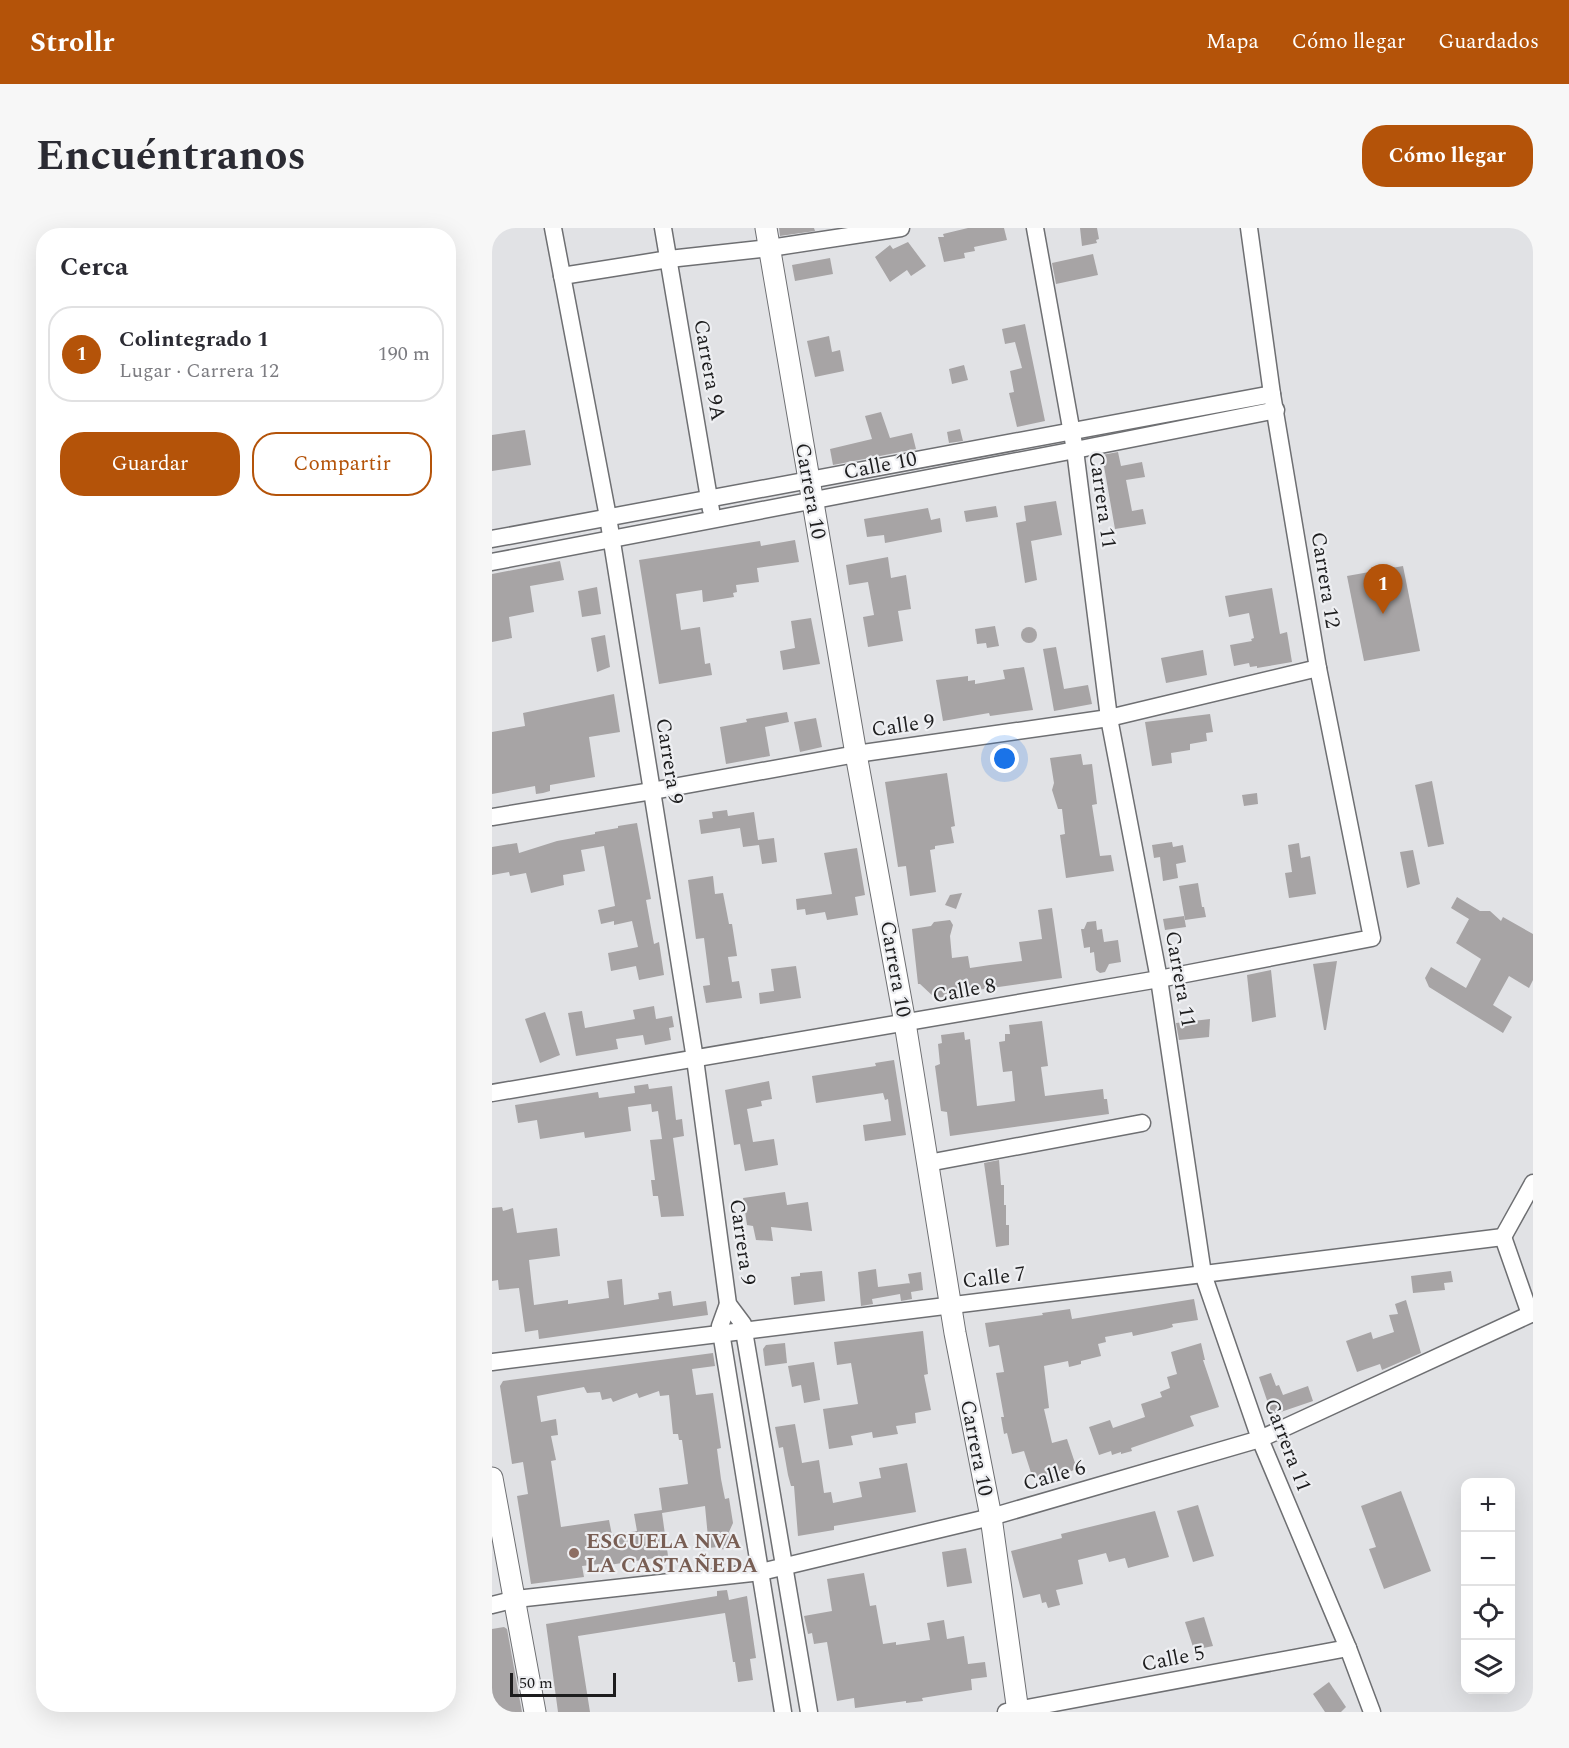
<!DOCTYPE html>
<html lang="es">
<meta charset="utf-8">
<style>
:root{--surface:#fff;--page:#f7f7f7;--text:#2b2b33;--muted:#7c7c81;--line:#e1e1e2;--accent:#b45309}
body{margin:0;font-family:Spectral,serif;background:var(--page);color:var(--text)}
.controls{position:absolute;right:18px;bottom:18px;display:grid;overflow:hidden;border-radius:12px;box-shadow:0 6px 24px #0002}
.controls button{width:54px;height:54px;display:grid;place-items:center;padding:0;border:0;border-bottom:2px solid var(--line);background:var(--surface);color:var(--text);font:30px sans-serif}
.scale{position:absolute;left:18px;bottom:15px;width:106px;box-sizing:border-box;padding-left:6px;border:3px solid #1d1d1e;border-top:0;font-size:16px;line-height:21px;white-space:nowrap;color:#1d1d1e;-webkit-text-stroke:4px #eeeff2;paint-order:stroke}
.you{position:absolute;left:513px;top:531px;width:21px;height:21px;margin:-15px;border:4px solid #fff;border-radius:50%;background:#1a73e8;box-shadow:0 0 0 9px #1a73e833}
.badge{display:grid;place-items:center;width:39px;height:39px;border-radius:50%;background:var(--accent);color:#fff;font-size:20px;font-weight:700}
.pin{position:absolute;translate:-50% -50px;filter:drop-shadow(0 2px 3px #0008)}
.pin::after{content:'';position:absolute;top:32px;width:21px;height:18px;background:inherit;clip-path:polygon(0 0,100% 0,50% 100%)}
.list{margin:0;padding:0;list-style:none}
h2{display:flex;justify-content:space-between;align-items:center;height:78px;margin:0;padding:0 24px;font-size:26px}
h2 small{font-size:20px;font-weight:400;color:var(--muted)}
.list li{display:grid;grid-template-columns:39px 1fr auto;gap:18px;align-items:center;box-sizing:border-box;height:96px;margin:0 12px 12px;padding:0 12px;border:2px solid var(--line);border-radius:24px}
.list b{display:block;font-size:22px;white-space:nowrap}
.list p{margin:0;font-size:20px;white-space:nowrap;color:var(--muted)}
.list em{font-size:20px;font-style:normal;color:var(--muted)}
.actions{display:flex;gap:12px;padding:18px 24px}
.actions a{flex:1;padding:14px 0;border:2px solid var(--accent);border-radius:24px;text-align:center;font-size:21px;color:var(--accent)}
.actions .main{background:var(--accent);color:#fff}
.icon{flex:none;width:33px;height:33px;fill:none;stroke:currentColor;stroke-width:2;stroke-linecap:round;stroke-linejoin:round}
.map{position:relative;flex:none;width:1041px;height:1484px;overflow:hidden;border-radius:24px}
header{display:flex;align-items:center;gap:36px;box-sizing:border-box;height:84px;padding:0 30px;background:var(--accent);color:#fff}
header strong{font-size:28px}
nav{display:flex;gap:33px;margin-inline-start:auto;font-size:21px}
.intro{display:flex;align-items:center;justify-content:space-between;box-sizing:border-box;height:144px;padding:0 36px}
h1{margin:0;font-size:42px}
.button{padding:15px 27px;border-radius:24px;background:var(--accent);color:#fff;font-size:21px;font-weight:700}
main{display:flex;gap:36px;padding:0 36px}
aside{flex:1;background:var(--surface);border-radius:24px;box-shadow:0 6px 24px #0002}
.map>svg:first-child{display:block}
.building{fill:#a7a4a5;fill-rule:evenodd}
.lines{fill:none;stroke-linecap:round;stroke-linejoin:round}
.minor-casing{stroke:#6e6f72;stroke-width:19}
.tertiary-casing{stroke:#6e6f72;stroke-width:23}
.minor{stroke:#fff;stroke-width:16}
.tertiary{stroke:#fff;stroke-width:21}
.education-dot{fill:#8d6e63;stroke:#eeeff2;stroke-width:2}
.labels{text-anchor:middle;stroke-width:4.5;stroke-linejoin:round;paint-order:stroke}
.street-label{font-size:21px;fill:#1d1d1e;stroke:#eeeff2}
.education-label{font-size:21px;font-weight:bold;fill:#785e54;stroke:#eeeff2;text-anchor:start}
</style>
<header>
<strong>Strollr</strong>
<nav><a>Mapa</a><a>Cómo llegar</a><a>Guardados</a></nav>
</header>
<div class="intro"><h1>Encuéntranos</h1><a class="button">Cómo llegar</a></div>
<main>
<aside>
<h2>Cerca<small></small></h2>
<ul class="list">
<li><span class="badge">1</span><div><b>Colintegrado 1</b><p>Lugar · Carrera 12</p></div><em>190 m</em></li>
</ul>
<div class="actions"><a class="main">Guardar</a><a>Compartir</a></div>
</aside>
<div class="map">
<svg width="1041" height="1484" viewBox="0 0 1041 1484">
<rect width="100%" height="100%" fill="#e1e2e5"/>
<g class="building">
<polygon points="287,0 322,0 323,3 288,8"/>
<polygon points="476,0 512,0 515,12 482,19 483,23 472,25 473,30 452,34 446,9 452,9 451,6"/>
<polygon points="588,0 605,0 607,11 604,12 605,15 590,18"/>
<polygon points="416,14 434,38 419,48 415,42 398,54 383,29 398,17 401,21"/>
<polygon points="601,26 606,47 564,56 560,35"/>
<polygon points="338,30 341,46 303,53 300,37"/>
<polygon points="533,96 553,193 525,199 517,165 522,164 518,143 530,140 523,114 513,116 510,101"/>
<polygon points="337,108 340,124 348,122 352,143 323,149 315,113"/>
<polygon points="472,137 476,152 460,156 457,141"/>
<polygon points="389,184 398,210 420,205 424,221 341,237 338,221 380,211 373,188"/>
<polygon points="468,201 471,213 457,215 455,204"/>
<polygon points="33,202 39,237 0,243 0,207"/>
<polygon points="626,224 629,238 650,234 653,249 634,252 640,283 651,281 654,296 623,301 610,227"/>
<polygon points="564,273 570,307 539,313 545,352 533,355 524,295 534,293 532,278"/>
<polygon points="504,278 506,289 474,294 472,283"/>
<polygon points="436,280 439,292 448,290 450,304 393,315 392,307 375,309 372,291"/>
<polygon points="303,312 307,334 265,340 267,354 244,357 245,364 241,365 242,369 211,374 210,362 184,366 189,402 208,399 213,436 218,435 220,447 167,456 147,332 268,313 269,318"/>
<polygon points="396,329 399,350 414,347 419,381 406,383 411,413 376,419 371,389 382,387 376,354 357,357 354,337"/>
<polygon points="68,333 72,352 38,358 42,384 17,389 20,410 0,414 0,346"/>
<polygon points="911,338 928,423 872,433 855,348"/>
<polygon points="105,359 109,386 90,389 86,363"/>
<polygon points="780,360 788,406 795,404 800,434 765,440 765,438 758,439 757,435 742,438 738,417 760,413 759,411 762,410 757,385 737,389 733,368"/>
<polygon points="319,390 328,436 291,442 288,423 303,420 299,393"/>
<polygon points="503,398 507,418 495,420 494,415 485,416 483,401"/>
<circle cx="537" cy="407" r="8"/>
<polygon points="113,407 118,439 105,444 99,410"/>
<polygon points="564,419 572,461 596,457 600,476 562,483 551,421"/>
<polygon points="711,422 715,447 674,455 669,430"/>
<polygon points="532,439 541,482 498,488 497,485 451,493 444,452 476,448 476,453 483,452 483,456 513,451 511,442"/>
<polygon points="122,466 128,504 97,509 103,549 58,557 58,563 51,565 44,566 43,558 0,566 0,504 33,498 31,485"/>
<polygon points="295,484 297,494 273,499 278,528 234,536 228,499 255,494 254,491"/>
<polygon points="718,486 721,504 714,505 715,513 698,516 698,522 679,525 680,535 660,538 653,494"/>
<polygon points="324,490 330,519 308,524 302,494"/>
<polygon points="589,526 591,537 600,536 605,576 600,577 608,628 619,627 622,643 574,650 568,607 573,606 570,581 566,581 560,562 562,555 558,530"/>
<polygon points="455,545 463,598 459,599 462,615 443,618 443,621 438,622 444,664 418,668 414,638 406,639 393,554"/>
<polygon points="940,553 952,616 936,619 923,557"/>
<polygon points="765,565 766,576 752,578 750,567"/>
<polygon points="235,582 236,588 262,584 266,612 282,610 285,634 270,636 267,617 251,619 248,600 209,606 207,592 221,590 220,584"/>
<polygon points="145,595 159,671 154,672 162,716 167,714 172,747 147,752 144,738 119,743 116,725 146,719 140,693 122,697 122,693 109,696 106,682 123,678 112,618 89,622 93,643 71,647 72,657 39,665 34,645 18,648 17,644 0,647 0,619 25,615 27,625 65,613 103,606 103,604 126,600 126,598"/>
<polygon points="680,614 681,619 691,617 694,634 684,636 686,650 671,653 668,629 662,630 660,617"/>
<polygon points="807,615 809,630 818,628 824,666 797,670 793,645 800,644 796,617"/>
<polygon points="365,620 373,667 363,669 366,687 335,692 333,684 314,687 313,681 305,682 304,671 340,666 332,625"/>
<polygon points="921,622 928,656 915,660 908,624"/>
<polygon points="221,648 223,666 231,665 237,696 240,696 245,728 236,729 240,754 247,753 250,770 214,775 211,758 218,757 216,741 212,710 204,711 196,652"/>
<polygon points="706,655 710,679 712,679 714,689 693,692 687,658"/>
<polygon points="470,665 464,681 453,677 458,667"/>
<polygon points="965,669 988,683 998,683 1009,693 1011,689 1041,706 1041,752 1037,760 1017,748 1001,777 1020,789 1011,805 937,759 933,750 939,739 974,760 989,731 964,715 977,691 959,680"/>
<polygon points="560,680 570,750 457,766 458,768 443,770 428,756 426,756 420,701 439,698 442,694 458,692 461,697 458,708 460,730 476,728 478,740 498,737 530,733 527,714 550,711 546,682"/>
<polygon points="692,688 694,699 673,702 671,691"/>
<polygon points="604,693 605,702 610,701 612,714 626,712 629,734 617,736 613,744 608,745 604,742 602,724 598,725 598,719 592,720 589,701 592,701 595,694"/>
<polygon points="845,733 834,802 832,802 821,736"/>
<polygon points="304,738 309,770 268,776 267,765 282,763 279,741"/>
<polygon points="779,742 784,789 760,794 755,747"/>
<polygon points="162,778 164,791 180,788 182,799 177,800 179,812 153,817 151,807 124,811 126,821 84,828 76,785 90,783 93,800 143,791 141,782"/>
<polygon points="53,784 68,827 48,835 33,791"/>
<polygon points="718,791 717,809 687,812 684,795"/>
<polygon points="550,793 556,838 549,839 553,868 611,861 612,871 615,871 617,886 458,908 455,884 449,883 443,838 448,836 446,816 450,815 449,807 472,804 473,812 478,811 485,878 509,875 523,873 520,843 511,844 507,814 513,813 513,806 518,806 517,797"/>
<polygon points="402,832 414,907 373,913 371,897 399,893 396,871 393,872 391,865 324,875 320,848 384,838 383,835"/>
<polygon points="277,853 280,871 269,873 270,878 255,881 261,914 282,911 286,937 253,943 248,916 242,917 233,862"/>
<polygon points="156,856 157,861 180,858 184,892 190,891 192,908 181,910 192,988 169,989 166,968 161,968 159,952 163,952 158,912 170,911 166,883 160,884 159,876 136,879 139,903 93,910 92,904 48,911 45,892 26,895 23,877 106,864 107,870 143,865 142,858"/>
<polygon points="507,932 509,957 512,957 512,977 514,977 514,997 517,997 517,1017 504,1019 492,935"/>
<polygon points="293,964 295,977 316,974 320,1003 279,999 281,1013 264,1012 261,998 255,997 251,970"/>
<polygon points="10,979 11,983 21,980 25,1005 65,1000 68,1028 37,1032 42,1077 76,1072 76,1076 117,1070 115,1053 130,1051 132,1077 167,1071 166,1065 179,1063 181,1078 214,1073 216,1087 47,1111 46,1102 33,1104 27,1060 7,1062 6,1052 0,1053 0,980"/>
<polygon points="384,1041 386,1059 418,1055 418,1056 416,1046 429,1044 431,1062 419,1064 420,1071 409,1073 408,1066 380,1071 381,1076 369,1078 366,1044"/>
<polygon points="330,1043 333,1073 302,1077 299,1049 308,1048 308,1045"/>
<polygon points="959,1043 961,1054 952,1055 953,1062 921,1065 919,1048"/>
<polygon points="702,1071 706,1092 680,1096 681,1099 674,1101 641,1108 640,1104 613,1109 614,1114 606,1116 609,1128 589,1133 589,1136 577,1139 576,1133 552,1138 557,1180 552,1181 560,1215 575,1211 585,1241 551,1253 550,1248 541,1251 532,1223 520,1226 515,1205 512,1206 509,1189 512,1189 504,1145 512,1144 507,1117 497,1119 493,1095 551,1087 550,1085 578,1081 580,1091"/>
<polygon points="914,1072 929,1125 890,1142 888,1136 865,1144 854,1113 879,1104 881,1111 902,1104 897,1087 906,1086 903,1076"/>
<polygon points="431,1103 436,1146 432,1147 439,1182 423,1185 424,1195 404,1198 406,1206 381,1210 380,1204 359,1208 361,1217 337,1221 331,1181 366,1176 359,1135 345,1137 342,1114"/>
<polygon points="293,1115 295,1135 273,1138 271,1121 274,1117"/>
<polygon points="709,1115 713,1132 711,1132 727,1179 698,1188 702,1198 639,1220 640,1223 629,1226 629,1224 620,1227 619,1223 607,1227 597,1199 618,1192 621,1200 653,1189 649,1176 670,1169 668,1164 678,1160 675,1149 685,1146 679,1124"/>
<path d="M221,1125L223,1138L200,1141L204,1167L221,1165L229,1220L225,1221L229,1251L233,1271L237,1270L241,1295L237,1304L240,1320L225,1322V1319L217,1320L213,1278L170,1285L176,1328L117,1337V1335L90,1338L92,1349L39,1356L25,1268L36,1266L31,1234L20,1236L8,1158L11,1153ZM92,1159L95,1165L108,1164L110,1172L119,1170L121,1174L145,1165L147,1170L167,1163L168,1168L177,1167L181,1206H186L187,1212H190L196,1256L167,1260L170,1282L142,1286L145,1303L120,1307L117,1292L69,1299L59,1233L64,1232L59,1208L66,1207L64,1191L49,1194L45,1168Z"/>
<polygon points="322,1134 328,1172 312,1175 309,1157 300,1159 296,1138"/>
<polygon points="779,1145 784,1158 787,1157 791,1167 816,1158 821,1173 780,1187 767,1149"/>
<polygon points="303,1196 310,1235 327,1232 332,1265 339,1264 341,1275 370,1269 367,1254 389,1250 387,1240 415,1235 424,1284 342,1298 342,1302 306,1308 302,1258 299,1258 296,1247 291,1219 287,1220 283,1199"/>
<polygon points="909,1263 939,1343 892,1361 877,1321 884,1319 869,1278"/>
<polygon points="706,1277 722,1328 701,1334 685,1283"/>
<polygon points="663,1283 677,1329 636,1340 633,1330 617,1334 614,1325 586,1332 591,1356 564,1362 568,1377 556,1380 554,1374 550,1375 548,1366 531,1370 519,1323 570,1310 569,1306"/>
<polygon points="474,1320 480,1355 455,1359 450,1324"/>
<polygon points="372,1345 378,1378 384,1377 391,1416 404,1414 404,1417 438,1412 435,1395 452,1392 455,1411 472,1408 476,1436 493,1434 495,1449 479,1451 480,1462 430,1470 431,1473 414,1475 414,1473 363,1480 362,1470 345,1473 335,1414 322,1416 320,1405 316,1406 312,1388 340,1383 335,1351"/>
<polygon points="235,1362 237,1372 255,1368 264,1430 258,1431 261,1452 246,1454 243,1434 241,1434 233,1385 86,1408 98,1484 66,1484 54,1396 225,1368 225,1363"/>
<polygon points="712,1389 721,1418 702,1422 693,1394"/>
<polygon points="12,1399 15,1401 30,1484 0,1484 0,1401"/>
<polygon points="837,1454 854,1479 849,1484 833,1484 821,1466"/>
</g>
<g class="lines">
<defs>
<g id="minor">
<polyline points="61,0 116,289 203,831 236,1076 251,1096 252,1103 317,1484"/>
<polyline points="171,0 219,282"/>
<polyline points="543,0 583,222 617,490 667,751 711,1046 768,1211 856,1420 880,1484"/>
<polyline points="70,48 177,31 278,20 409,0"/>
<polyline points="0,311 780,166"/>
<polyline points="0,334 583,222 784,182"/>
<polyline points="0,589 160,563 364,526 617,490 826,440"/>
<polyline points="0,865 667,751 880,710 826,440 780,166 757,0"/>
<polyline points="436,935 650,895"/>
<polyline points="1011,1009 1038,1086"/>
<polyline points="1011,1009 1041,955"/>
<polyline points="236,1076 228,1098 291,1484"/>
<polyline points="0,1134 1011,1009"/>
<polyline points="0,1377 24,1371 269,1344 499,1289 768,1211 1041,1085"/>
<polyline points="514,1484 856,1420"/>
</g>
<g id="tertiary">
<polyline points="274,0 364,526 413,795 463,1105 499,1289 526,1484"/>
<polyline points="0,1250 43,1484"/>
</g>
</defs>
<use href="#minor" class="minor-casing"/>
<use href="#tertiary" class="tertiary-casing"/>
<use href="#minor" class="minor"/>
<use href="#tertiary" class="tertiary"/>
</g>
<circle class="education-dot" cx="82" cy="1325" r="6"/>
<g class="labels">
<g class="street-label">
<text transform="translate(218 142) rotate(80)" y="7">Carrera 9A</text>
<text transform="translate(388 237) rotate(-11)" y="7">Calle 10</text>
<text transform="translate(319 263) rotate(80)" y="7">Carrera 10</text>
<text transform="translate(611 272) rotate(82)" y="7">Carrera 11</text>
<text transform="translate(834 352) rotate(81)" y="7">Carrera 12</text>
<text transform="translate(411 497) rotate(-8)" y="7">Calle 9</text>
<text transform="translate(178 533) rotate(81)" y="7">Carrera 9</text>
<text transform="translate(404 741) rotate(80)" y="7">Carrera 10</text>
<text transform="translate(689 751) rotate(80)" y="7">Carrera 11</text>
<text transform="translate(472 762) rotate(-10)" y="7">Calle 8</text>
<text transform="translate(251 1014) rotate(82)" y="7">Carrera 9</text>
<text transform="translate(502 1049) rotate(-7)" y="7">Calle 7</text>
<text transform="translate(796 1217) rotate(69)" y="7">Carrera 11</text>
<text transform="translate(485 1220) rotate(79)" y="7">Carrera 10</text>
<text transform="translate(562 1247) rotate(-16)" y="7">Calle 6</text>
<text transform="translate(681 1430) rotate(-11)" y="7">Calle 5</text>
</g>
<g class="education-label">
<text x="94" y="1320">ESCUELA NVA<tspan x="94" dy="24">LA CASTAÑEDA</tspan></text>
</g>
</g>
</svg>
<div class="controls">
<button>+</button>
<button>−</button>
<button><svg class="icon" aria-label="locate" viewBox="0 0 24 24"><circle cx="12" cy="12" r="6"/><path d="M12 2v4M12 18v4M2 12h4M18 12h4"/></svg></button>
<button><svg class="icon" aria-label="layers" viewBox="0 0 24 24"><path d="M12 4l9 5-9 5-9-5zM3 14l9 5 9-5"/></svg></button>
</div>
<div class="scale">50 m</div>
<div class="you"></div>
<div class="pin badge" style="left:891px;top:386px">1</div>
</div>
</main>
